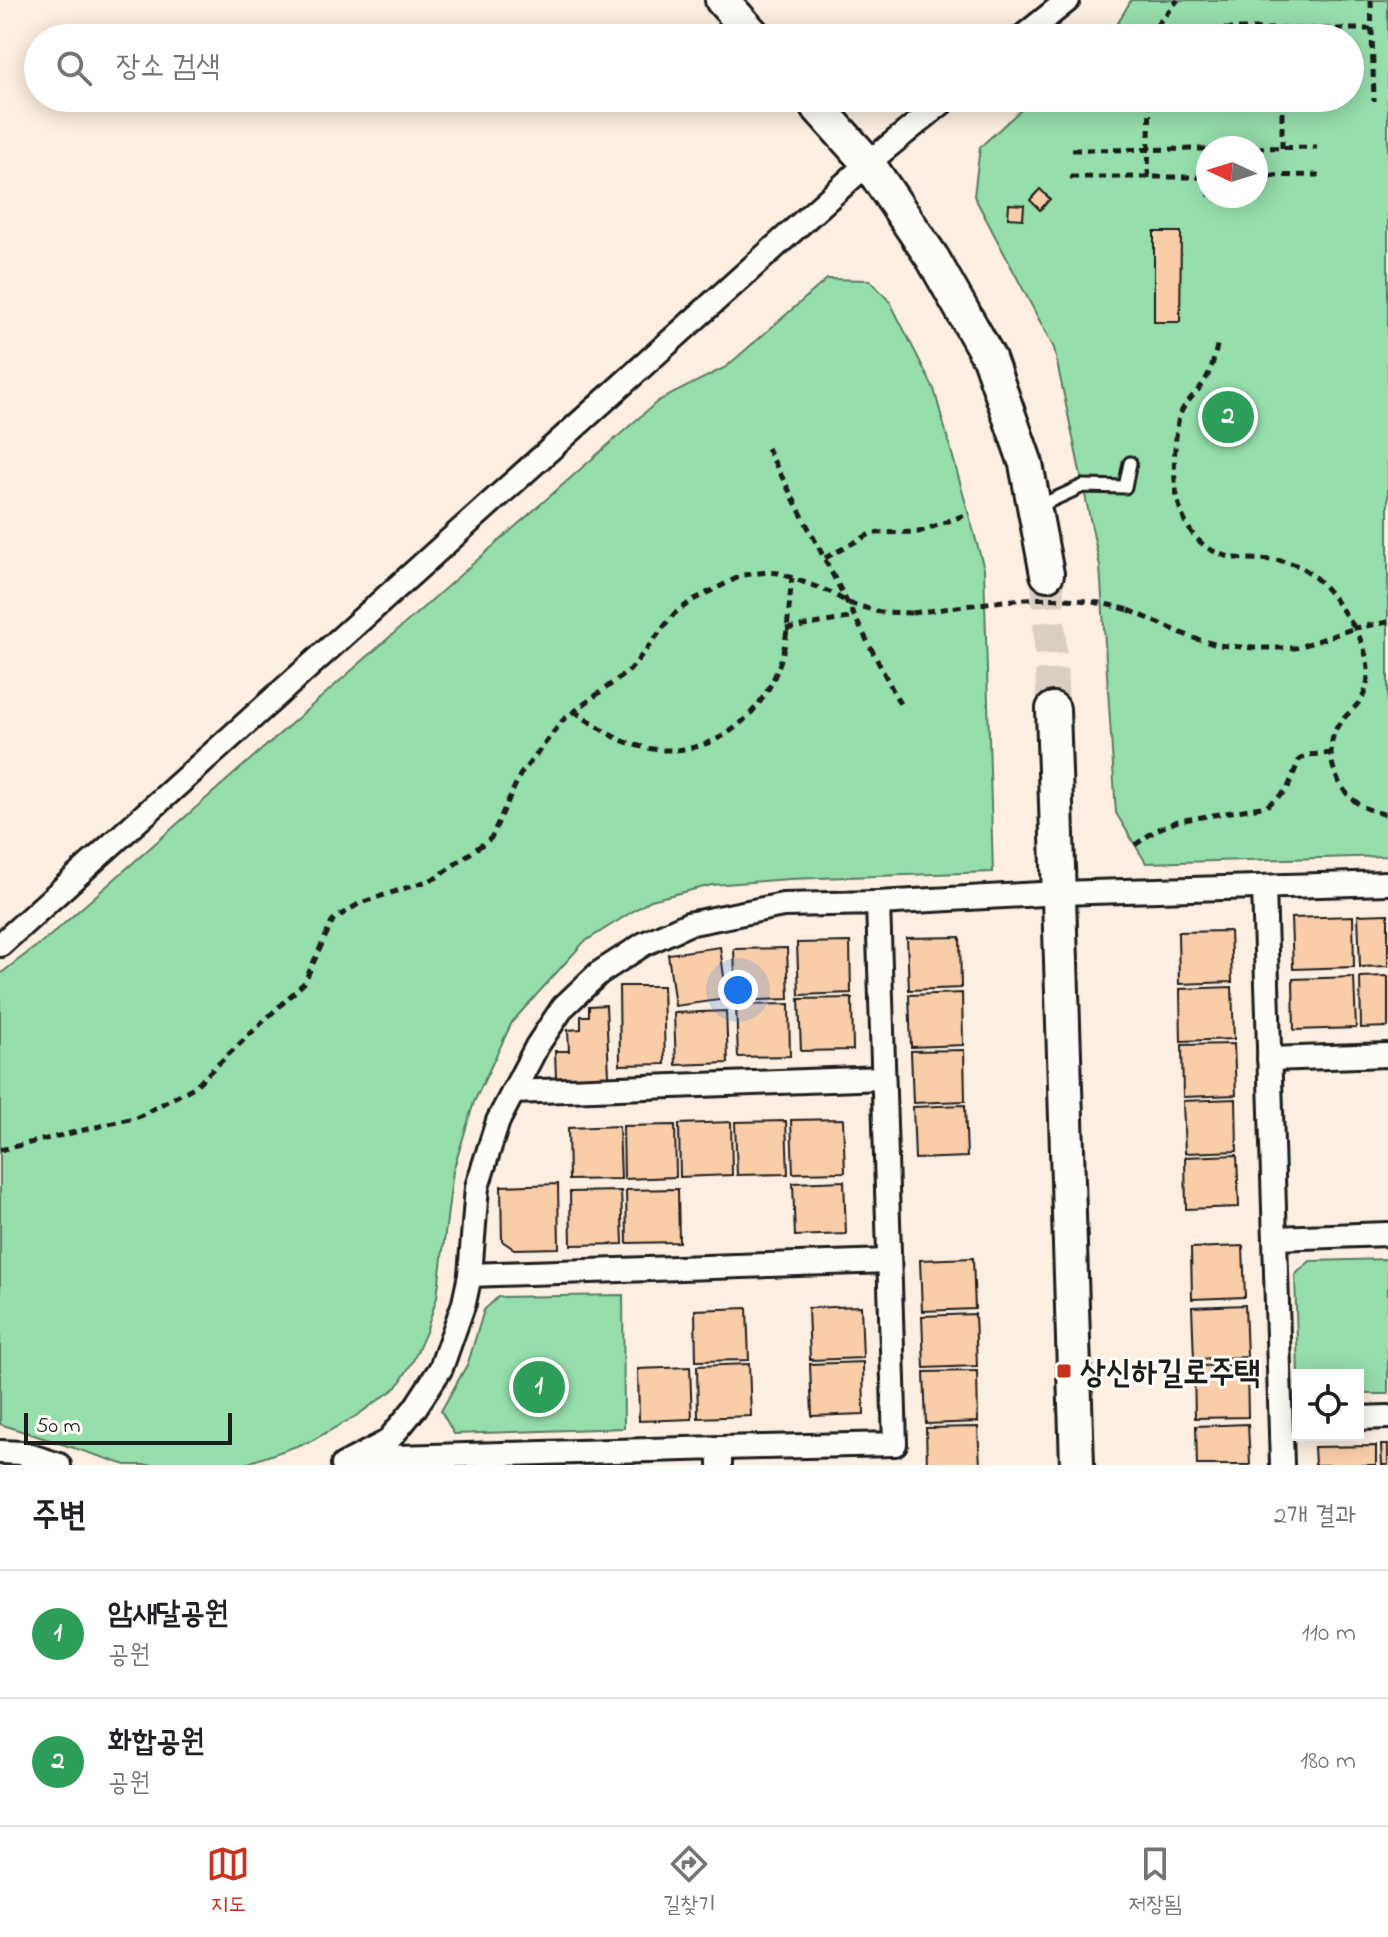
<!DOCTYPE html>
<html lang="ko">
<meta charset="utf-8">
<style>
:root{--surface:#fff;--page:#f2f2f2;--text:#202124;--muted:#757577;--line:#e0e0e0;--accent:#c8321e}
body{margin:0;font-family:"Indie Flower","Poor Story",sans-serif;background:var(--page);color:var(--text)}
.controls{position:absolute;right:24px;bottom:24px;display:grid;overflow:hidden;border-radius:0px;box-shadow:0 4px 20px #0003}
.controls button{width:72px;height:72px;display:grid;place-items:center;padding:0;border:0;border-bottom:2px solid var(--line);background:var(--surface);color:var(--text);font:40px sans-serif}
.compass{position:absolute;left:1196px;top:136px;width:72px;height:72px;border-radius:50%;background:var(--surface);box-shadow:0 4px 20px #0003;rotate:274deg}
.scale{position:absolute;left:24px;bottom:20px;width:208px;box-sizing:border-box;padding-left:8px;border:4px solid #1c1c1c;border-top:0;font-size:22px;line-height:28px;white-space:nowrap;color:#1c1c1c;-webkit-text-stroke:6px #fdfcf7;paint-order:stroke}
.you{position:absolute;left:738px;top:990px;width:28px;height:28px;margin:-20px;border:6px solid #fff;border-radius:50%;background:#1a73e8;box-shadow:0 0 0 12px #1a73e833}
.badge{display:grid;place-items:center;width:52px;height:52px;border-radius:50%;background:var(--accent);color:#fff;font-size:26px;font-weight:700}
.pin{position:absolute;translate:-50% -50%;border:4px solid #fff;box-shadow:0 2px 8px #0006}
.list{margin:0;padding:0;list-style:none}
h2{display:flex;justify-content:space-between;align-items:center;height:104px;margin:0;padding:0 32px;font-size:34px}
h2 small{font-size:26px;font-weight:400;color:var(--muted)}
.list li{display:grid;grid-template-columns:52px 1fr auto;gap:24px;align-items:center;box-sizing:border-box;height:128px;padding:0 32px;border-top:2px solid var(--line)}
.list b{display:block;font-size:30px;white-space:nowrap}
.list p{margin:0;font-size:26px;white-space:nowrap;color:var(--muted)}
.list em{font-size:26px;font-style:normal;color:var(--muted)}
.icon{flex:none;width:44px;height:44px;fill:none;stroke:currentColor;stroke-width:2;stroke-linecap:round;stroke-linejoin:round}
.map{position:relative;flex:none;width:1388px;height:1465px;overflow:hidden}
.search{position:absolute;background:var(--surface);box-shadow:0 4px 20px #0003;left:24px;right:24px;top:24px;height:88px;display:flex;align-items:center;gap:20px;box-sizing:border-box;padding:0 28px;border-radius:44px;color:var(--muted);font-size:30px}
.sheet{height:360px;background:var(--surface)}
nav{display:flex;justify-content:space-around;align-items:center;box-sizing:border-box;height:112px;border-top:2px solid var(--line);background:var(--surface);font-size:22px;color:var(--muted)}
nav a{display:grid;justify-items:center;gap:4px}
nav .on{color:var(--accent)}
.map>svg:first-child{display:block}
.green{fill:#96deac;stroke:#597d64;stroke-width:2;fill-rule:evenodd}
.building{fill:#facda9;stroke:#1c1c1c;stroke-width:2}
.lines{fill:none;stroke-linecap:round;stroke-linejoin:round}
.secondary-tunnel{stroke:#dacec3;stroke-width:32;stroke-dasharray:32 16;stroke-linecap:butt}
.lane-casing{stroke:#1c1c1c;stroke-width:17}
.street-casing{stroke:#1c1c1c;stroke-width:28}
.secondary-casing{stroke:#1c1c1c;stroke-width:38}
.path{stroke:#1c1c1c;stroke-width:5;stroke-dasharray:8 6;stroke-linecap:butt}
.lane{stroke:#fdfcf7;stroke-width:11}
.street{stroke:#fdfcf7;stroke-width:22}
.secondary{stroke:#fdfcf7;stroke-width:32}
.path-bridge{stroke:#1c1c1c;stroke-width:5;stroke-dasharray:8 6;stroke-linecap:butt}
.poi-dot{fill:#c8321e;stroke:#fdfcf7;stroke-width:3}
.labels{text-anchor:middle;stroke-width:6;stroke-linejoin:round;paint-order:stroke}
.poi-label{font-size:32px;font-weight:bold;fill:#1c1c1c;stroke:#fdfcf7;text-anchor:start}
</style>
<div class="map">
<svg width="1388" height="1465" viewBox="0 0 1388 1465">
<rect width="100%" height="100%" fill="#fceee0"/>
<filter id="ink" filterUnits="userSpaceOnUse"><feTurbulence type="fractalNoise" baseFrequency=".0125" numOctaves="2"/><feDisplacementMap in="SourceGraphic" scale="16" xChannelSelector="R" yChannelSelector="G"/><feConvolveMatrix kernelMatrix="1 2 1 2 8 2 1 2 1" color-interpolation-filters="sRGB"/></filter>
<g filter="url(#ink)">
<g class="green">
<path d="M1131,0H1388V856L1146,863L1116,813L1100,566L1054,348L974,196L980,147L1034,98H1350V38H1102L1118,23ZM1208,148H1256V196H1208Z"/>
<polygon points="827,279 870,280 890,302 934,389 984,569 993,872 789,879 712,885 651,900 584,942 512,1022 474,1102 453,1171 437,1297 426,1332 413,1361 397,1387 356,1416 311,1441 242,1465 126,1465 0,1424 0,974 51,935 658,401 726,367"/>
<polygon points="1388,1259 1388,1394 1358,1394 1358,1375 1298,1375 1295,1275 1310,1261"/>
<polygon points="623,1295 624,1428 454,1434 441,1411 468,1363 484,1310 498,1297"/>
</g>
<g class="building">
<polygon points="1040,189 1050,199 1040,210 1030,200"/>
<polygon points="1009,204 1024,205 1023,219 1008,218"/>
<polygon points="1154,232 1181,232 1180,322 1154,322"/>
<polygon points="1388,914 1388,966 1360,967 1358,915"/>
<polygon points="1353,916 1354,967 1293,969 1291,918"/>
<polygon points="1230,931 1232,982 1179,984 1178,932"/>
<polygon points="960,937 961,988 909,990 907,938"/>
<polygon points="850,942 851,993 799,995 797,943"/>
<polygon points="720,947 727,999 675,1006 668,954"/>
<polygon points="787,948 789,999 736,1001 734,949"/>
<polygon points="1388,976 1388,1027 1361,1028 1360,977"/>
<polygon points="1354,977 1356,1028 1294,1030 1293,979"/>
<polygon points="619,986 663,986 665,1064 620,1065"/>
<polygon points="1232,987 1234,1039 1181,1041 1180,989"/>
<polygon points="962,993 963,1045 911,1047 909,995"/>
<polygon points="852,998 853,1050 801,1051 799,999"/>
<polygon points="789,1004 790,1056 738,1057 736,1005"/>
<polygon points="606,1005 609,1076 556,1078 555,1051 569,1051 568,1030 581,1029 581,1016 589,1016 589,1006"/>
<polygon points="726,1011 728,1063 676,1065 674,1013"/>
<polygon points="1234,1044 1236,1095 1183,1097 1182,1045"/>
<polygon points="964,1050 965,1101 913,1103 911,1051"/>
<polygon points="1236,1099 1237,1151 1185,1153 1183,1101"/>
<polygon points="965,1105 967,1157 915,1159 913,1107"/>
<polygon points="843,1119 845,1172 793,1173 791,1120"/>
<polygon points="786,1121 788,1174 737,1175 735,1122"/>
<polygon points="731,1122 732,1175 680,1177 679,1124"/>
<polygon points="675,1125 676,1177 624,1179 623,1126"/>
<polygon points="619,1126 621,1179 569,1180 568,1128"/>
<polygon points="1237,1155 1239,1207 1186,1209 1185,1157"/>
<polygon points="844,1181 846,1234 795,1236 793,1183"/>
<polygon points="558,1184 559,1248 514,1249 502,1241 501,1186"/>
<polygon points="678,1189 679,1242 627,1243 626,1190"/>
<polygon points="621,1191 623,1244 571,1245 570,1192"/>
<polygon points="1243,1246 1245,1297 1192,1299 1191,1248"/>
<polygon points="973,1258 975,1309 922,1311 920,1260"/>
<polygon points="1245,1305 1247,1357 1194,1359 1192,1307"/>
<polygon points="861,1306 863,1358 810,1360 808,1308"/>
<polygon points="747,1308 749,1360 696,1361 695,1310"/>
<polygon points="975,1314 977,1366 924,1368 922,1316"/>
<polygon points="863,1362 864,1414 812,1416 810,1364"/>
<polygon points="749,1364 751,1416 698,1418 697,1366"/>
<polygon points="1247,1365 1248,1417 1195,1418 1194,1366"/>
<polygon points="690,1367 692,1419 639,1421 638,1369"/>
<polygon points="977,1371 978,1422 926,1424 924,1372"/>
<polygon points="1248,1424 1250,1465 1197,1465 1196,1426"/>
<polygon points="978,1427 980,1465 927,1465 926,1428"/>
<polygon points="1381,1445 1388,1445 1388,1465 1382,1465"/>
<polygon points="1376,1446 1376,1465 1315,1465 1314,1447"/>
</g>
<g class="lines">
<polyline class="secondary-tunnel" points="1047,574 1053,709"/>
<defs>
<polyline id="lane" points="1039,506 1083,486 1125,487 1130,463"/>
<g id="street">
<polyline points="1021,38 1068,0"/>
<polyline points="1264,887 1282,1465"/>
<polyline points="878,903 1059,893 1388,883"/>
<polyline points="0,945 868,163 948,98"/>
<polyline points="1269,1059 1388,1055"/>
<polyline points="513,1092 883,1078"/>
<polyline points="1275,1238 1388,1234"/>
<polyline points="470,1275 889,1261"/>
<polyline points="1358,1418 1388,1417"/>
<polyline points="0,1452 22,1453 59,1465"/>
<polyline points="361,1458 720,1448 720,1465"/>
<polyline points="343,1465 387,1442 415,1408 441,1368 464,1303 470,1275 477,1187 498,1121 537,1046 563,1007 599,973 644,944 688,924 783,905 878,903 895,1444 720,1448"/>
</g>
<g id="secondary">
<polyline points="722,0 756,38"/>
<polyline points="810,98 868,163 933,259 989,358 1026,464 1047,574"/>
<polyline points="1053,709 1077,1465"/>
</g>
</defs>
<use href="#lane" class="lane-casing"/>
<use href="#street" class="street-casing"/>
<use href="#secondary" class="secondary-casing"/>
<g class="path">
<polyline points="1371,0 1374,101"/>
<polyline points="1154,29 1371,29"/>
<polyline points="1151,38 1151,32 1178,0"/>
<polyline points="1282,98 1282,148"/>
<polyline points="1256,148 1317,147"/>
<polyline points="1072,150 1208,149"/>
<polyline points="1256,176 1319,175"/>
<polyline points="1070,177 1208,177"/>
<polyline points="1148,178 1150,98"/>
<polyline points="767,448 901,706"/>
<polyline points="825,558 872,533 919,532 970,513"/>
<path d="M1129,610L1193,638L1218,645L1253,648H1296L1355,628C1340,608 1324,580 1302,568C1281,556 1259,561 1236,558C1170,548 1170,474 1178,422C1181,404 1195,396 1204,382C1212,370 1215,355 1218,341"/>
<path d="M1388,622L1355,628C1364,646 1372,666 1366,688C1362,706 1346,712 1337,727C1323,752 1335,789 1359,804C1368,810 1378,813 1388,815"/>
<polyline points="786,629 855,617"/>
<path d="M574,711C590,722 608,735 626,742C693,767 754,732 778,668C789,640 788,608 792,578"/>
<polyline points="1135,845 1156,830 1178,821 1267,806 1287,790 1299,760 1307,755 1332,753"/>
<polyline points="0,1150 138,1117 194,1087 304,983 333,920 360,903 436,878 491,838 520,775 564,719 630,670 674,614 693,600 743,575 768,572 779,573 830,592 848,603 880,612 912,613"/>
</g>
<use href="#lane" class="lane"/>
<use href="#street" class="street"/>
<use href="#secondary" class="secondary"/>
<path class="path-bridge" d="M912,613C991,604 1049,587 1129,610"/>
</g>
</g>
<rect class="poi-dot" x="1056" y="1363" width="16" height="16" rx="4"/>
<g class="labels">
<g class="poi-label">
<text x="1080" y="1382">상신하길로주택</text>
</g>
</g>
</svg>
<div class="controls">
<button><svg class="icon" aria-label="locate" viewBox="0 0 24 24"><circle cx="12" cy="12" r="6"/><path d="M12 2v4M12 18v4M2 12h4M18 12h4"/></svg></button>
</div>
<svg class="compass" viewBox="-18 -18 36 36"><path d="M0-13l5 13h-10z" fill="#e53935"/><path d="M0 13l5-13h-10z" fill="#757577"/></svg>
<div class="scale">50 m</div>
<div class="you"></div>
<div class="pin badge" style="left:539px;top:1387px;background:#2e9e5b">1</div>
<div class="pin badge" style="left:1228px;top:417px;background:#2e9e5b">2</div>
<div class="search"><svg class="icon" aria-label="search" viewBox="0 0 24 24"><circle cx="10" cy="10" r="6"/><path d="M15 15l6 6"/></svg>장소 검색</div>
</div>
<section class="sheet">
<h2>주변<small>2개 결과</small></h2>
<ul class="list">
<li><span class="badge" style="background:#2e9e5b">1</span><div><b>암새달공원</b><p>공원</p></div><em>110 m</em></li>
<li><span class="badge" style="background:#2e9e5b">2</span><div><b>화합공원</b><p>공원</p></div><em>180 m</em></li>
</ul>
</section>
<nav>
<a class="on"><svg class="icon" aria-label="map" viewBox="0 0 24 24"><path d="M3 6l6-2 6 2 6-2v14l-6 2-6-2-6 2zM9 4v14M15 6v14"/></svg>지도</a>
<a><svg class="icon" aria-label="directions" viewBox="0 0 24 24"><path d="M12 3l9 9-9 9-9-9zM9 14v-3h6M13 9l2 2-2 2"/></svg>길찾기</a>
<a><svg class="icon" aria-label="saved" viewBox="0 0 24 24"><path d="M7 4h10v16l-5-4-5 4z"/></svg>저장됨</a>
</nav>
